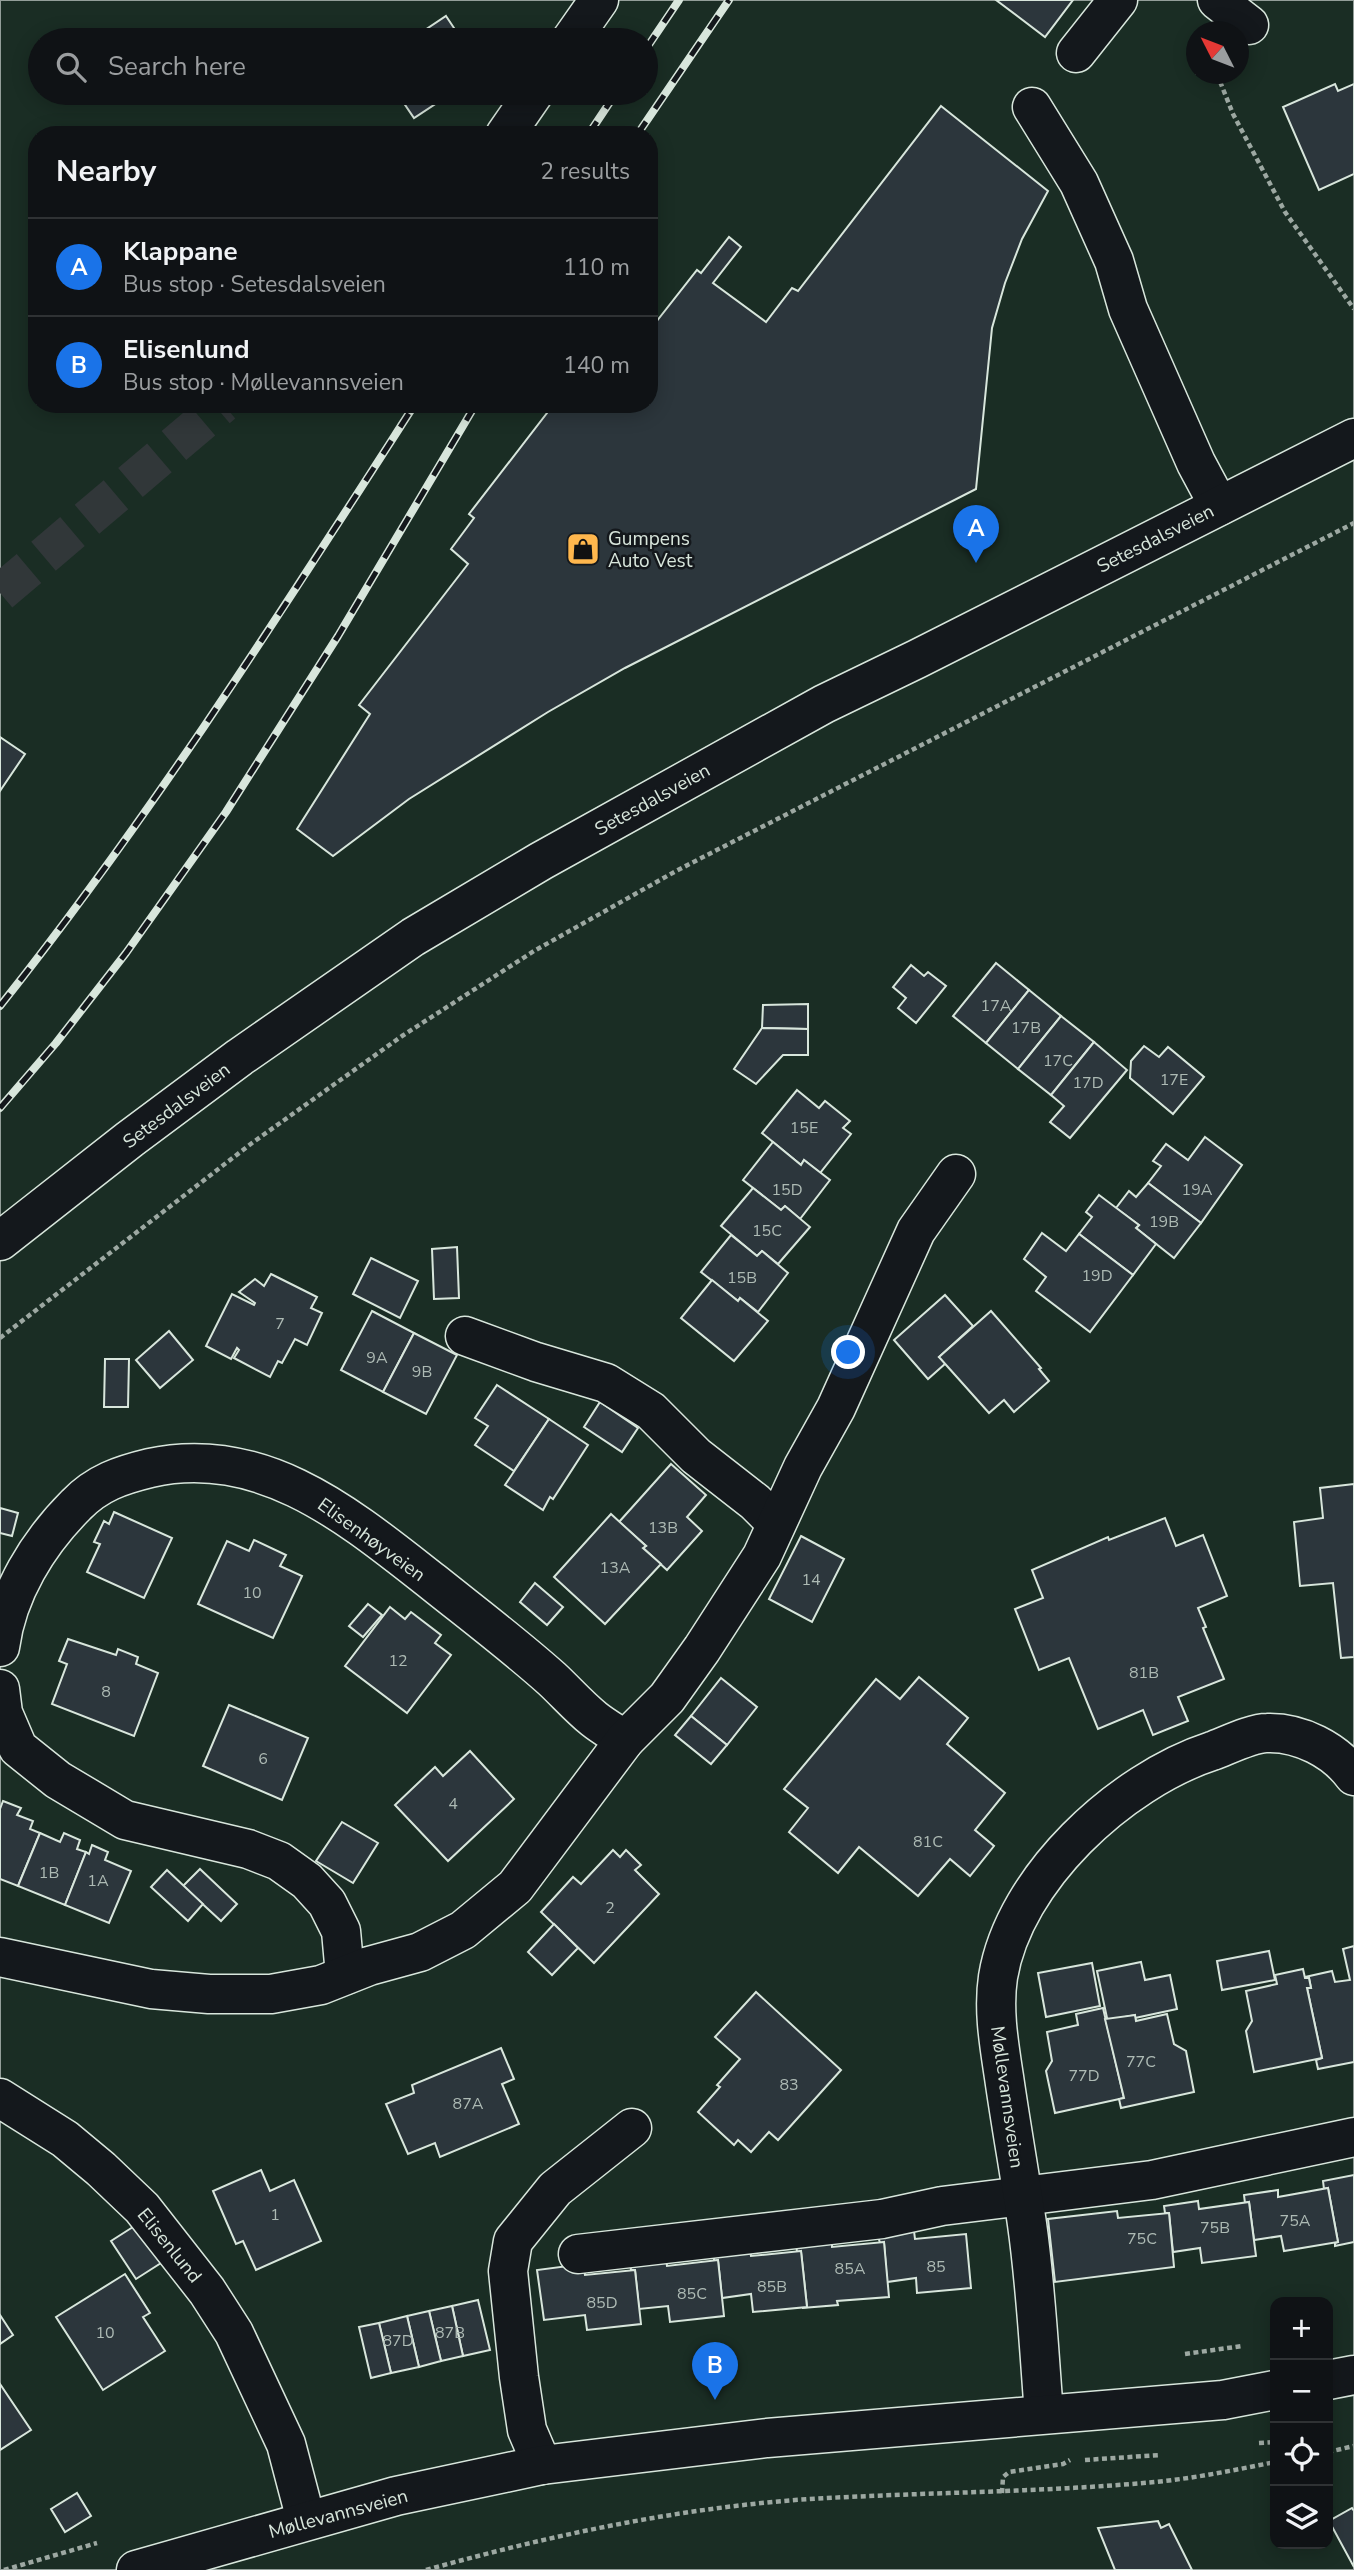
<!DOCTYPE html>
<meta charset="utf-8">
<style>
:root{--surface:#0f1215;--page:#181b1e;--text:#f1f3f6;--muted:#9b9ea0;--line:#2f3234;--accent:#1a73e8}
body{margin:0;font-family:"Nunito Sans",sans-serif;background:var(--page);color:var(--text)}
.controls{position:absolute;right:21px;bottom:21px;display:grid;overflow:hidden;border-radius:14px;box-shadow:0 4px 18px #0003}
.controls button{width:63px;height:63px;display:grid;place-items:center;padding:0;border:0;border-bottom:2px solid var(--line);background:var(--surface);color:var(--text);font:35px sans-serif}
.compass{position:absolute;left:1186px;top:21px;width:63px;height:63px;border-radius:50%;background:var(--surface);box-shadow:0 4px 18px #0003;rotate:312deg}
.you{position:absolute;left:849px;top:1353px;width:24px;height:24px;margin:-18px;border:5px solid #fff;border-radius:50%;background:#1a73e8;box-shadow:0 0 0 10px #1a73e833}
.badge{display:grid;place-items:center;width:46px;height:46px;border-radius:50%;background:var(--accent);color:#fff;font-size:23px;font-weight:700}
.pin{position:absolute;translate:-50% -58px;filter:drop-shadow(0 2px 4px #0008)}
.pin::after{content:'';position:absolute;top:37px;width:24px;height:21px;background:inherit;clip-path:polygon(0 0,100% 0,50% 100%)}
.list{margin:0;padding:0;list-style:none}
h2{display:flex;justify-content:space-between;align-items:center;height:91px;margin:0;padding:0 28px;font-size:30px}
h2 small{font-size:23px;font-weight:400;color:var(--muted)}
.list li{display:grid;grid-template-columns:46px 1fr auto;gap:21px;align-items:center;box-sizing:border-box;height:98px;padding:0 28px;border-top:2px solid var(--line)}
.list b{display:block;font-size:26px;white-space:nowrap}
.list p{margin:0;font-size:23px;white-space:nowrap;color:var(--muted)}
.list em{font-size:23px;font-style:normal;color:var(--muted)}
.icon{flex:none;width:38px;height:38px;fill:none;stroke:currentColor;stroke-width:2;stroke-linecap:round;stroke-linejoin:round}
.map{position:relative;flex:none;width:1354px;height:2570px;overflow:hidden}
.search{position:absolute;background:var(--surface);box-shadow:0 4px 18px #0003;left:28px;top:28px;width:630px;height:77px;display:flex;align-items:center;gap:18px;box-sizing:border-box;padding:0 24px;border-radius:38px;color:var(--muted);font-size:26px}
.panel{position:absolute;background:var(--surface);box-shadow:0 4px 18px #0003;left:28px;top:126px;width:630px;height:287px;border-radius:28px}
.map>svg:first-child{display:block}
.green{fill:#1a2d24;stroke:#939e99;stroke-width:2;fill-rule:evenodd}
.building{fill:#2c363c;stroke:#d8e6dc;stroke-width:2}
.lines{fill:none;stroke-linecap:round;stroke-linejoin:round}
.minor-tunnel{stroke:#313739;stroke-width:38;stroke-dasharray:38 19;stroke-linecap:butt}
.minor-casing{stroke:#d8e6dc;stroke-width:41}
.major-casing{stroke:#d8e6dc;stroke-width:41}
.highway-casing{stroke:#d8e6dc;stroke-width:41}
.path{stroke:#9da8a2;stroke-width:4.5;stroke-dasharray:5 3.5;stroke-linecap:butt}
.minor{stroke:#14181c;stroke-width:38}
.major{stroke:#14181c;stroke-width:38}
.highway{stroke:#14181c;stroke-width:38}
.rail-casing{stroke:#d8e6dc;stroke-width:8}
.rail{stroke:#14181c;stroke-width:5;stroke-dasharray:16;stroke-linecap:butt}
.labels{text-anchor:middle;stroke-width:5;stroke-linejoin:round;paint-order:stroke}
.number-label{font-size:16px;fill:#adbab4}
.poi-label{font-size:19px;fill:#d8e6dc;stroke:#14181c;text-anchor:start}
.street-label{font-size:19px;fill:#d8e6dc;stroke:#14181c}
</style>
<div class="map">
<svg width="1354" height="2570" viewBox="0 0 1354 2570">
<rect width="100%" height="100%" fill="#14181c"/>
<path class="green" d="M0,0H1354V2570H0ZM1196,32H1238V74H1196ZM40,40H646V93H40ZM37,135H649V404H37ZM1275,2302H1328V2544H1275Z"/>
<g class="building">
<polygon points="996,0 1073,0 1045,37"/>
<polygon points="446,16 462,40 410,40"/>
<polygon points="1335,84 1338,91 1354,84 1354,174 1319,190 1283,107"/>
<polygon points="397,93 452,93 414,118"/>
<polygon points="941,106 1048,191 1022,239 1005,283 992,328 976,489 625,668 548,712 409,799 333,856 297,829 370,714 359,705 468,564 451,549 474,518 469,514 554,404 649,404 649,331 697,270 701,273 729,237 741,247 713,283 766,322 792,288 798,291"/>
<polygon points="0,737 25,754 0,791"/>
<polygon points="996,963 1029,990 986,1043 953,1016"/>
<polygon points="911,965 924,976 928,972 946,986 916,1023 898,1008 906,998 893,987"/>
<polygon points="1029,990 1061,1016 1018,1069 986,1043"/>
<polygon points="808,1004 808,1029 762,1028 763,1005"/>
<polygon points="1061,1016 1094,1042 1051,1095 1018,1069"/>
<polygon points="762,1028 808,1029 808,1055 783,1055 756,1084 734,1069"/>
<polygon points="1094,1042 1127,1070 1070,1138 1050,1122 1064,1106 1051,1095"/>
<polygon points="1144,1046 1159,1057 1168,1047 1204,1077 1173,1114 1130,1078 1131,1061"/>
<polygon points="797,1090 819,1108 825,1101 850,1121 843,1128 851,1134 820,1173 804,1160 801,1165 762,1133"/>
<polygon points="1205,1137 1242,1165 1201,1223 1148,1183 1161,1166 1153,1161 1166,1144 1188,1160"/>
<polygon points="773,1142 801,1165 804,1160 830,1180 800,1219 785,1206 781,1210 743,1180"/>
<polygon points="1148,1183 1201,1223 1174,1258 1136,1228 1139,1225 1116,1208 1129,1191 1136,1197"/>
<polygon points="753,1188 781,1210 785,1206 810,1227 778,1264 762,1251 757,1256 721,1226"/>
<polygon points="1099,1195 1139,1225 1136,1228 1156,1244 1133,1275 1079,1234 1092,1217 1086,1212"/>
<polygon points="1042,1233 1066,1251 1079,1234 1133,1275 1090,1332 1036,1291 1046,1277 1024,1259"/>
<polygon points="731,1235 757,1256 762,1251 788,1273 758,1312 740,1298 738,1301 701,1272"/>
<polygon points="457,1247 459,1298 434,1299 432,1249"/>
<polygon points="371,1258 418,1281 400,1318 353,1294"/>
<polygon points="271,1274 317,1297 311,1308 322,1313 307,1345 295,1339 282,1363 278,1361 270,1377 234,1358 239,1350 237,1348 231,1359 206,1346 232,1294 254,1305 255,1303 239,1292 255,1279 264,1286"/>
<polygon points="712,1280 738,1301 740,1298 768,1321 734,1361 681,1318"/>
<polygon points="945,1295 973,1326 939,1357 946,1363 928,1379 894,1340"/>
<polygon points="372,1311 414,1333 383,1392 341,1370"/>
<polygon points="991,1311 1041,1368 1039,1369 1049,1381 1014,1412 1004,1400 989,1413 939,1357"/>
<polygon points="169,1331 193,1360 160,1388 136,1360"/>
<polygon points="414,1333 457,1355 426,1414 383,1392"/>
<polygon points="105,1359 129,1359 128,1407 104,1407"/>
<polygon points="497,1385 549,1419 514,1471 475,1445 488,1426 475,1418"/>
<polygon points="600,1402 638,1428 622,1452 584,1427"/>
<polygon points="549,1419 588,1445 553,1499 550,1497 543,1510 505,1485"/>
<polygon points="671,1464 706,1495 687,1517 702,1531 667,1570 643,1548 646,1546 619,1522"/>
<polygon points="1354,1484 1354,1657 1341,1658 1333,1583 1300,1586 1294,1522 1323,1518 1320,1488"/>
<polygon points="0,1508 18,1513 12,1536 0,1533"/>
<polygon points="114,1512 172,1538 144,1598 87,1572 100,1544 94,1542 104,1521 109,1524"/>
<polygon points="611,1514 646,1546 643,1548 661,1564 605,1624 554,1577"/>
<polygon points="1165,1518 1176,1546 1203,1535 1227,1596 1198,1608 1206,1627 1203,1628 1224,1679 1178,1697 1188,1721 1153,1735 1143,1710 1098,1729 1069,1658 1039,1670 1015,1609 1043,1598 1032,1570 1108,1537 1109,1540"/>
<polygon points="801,1536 844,1559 812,1622 769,1599"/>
<polygon points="254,1540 286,1555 280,1566 302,1576 273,1638 198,1604 227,1541 249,1551"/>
<polygon points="535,1583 563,1607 547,1625 520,1602"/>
<polygon points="368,1604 382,1615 363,1637 349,1626"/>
<polygon points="390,1607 405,1619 411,1612 441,1635 435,1643 451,1655 407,1713 345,1666"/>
<polygon points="68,1639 116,1655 118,1649 138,1657 136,1664 158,1673 134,1736 52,1704 67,1664 59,1661"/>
<polygon points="919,1677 968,1718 947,1744 1005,1793 975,1830 994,1846 970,1876 950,1859 918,1896 859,1847 838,1873 789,1832 808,1808 784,1789 876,1679 900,1699"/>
<polygon points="721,1678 757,1707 727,1745 691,1716"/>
<polygon points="229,1705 308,1738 282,1800 203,1766"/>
<polygon points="691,1716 727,1745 711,1764 675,1735"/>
<polygon points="470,1751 514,1799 448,1861 395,1805 435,1767 443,1776"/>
<polygon points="3,1801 21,1808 17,1815 33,1821 30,1829 40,1833 18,1886 0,1879 0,1809"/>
<polygon points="342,1822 378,1843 353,1883 316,1861"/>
<polygon points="40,1833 60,1842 64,1833 80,1840 77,1849 86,1852 65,1905 18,1886"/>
<polygon points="92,1845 108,1852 105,1860 131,1871 109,1923 65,1905 86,1852 89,1854"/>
<polygon points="613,1850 620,1857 626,1850 641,1865 635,1870 659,1894 594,1963 541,1912 573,1877 581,1884"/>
<polygon points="200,1869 237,1904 221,1921 183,1886"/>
<polygon points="167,1870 203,1904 188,1921 151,1887"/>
<polygon points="554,1924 578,1948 552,1975 528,1952"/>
<polygon points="1354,1946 1354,2062 1318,2069 1316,2060 1322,2058 1307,1988 1311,1988 1309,1978 1305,1977 1332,1971 1335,1982 1350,1980 1343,1949"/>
<polygon points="1269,1951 1275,1980 1222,1990 1217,1961"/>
<polygon points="1141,1962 1145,1980 1170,1975 1177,2009 1135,2018 1135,2015 1110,2020 1107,2018 1097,1971"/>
<polygon points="1092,1963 1100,2006 1046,2017 1038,1973"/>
<polygon points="1303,1969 1305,1978 1309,1978 1311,1988 1307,1988 1322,2058 1254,2072 1246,2031 1252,2021 1246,1991 1277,1984 1275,1975"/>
<polygon points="756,1992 841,2070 778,2140 769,2132 751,2152 738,2140 734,2145 698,2112 720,2087 717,2085 740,2059 715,2037"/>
<polygon points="1103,2008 1124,2098 1055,2113 1046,2071 1052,2061 1047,2032 1078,2025 1076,2014"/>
<polygon points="1167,2014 1174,2044 1186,2051 1194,2092 1121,2108 1119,2099 1124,2098 1105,2019 1135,2015 1136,2021"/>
<polygon points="501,2048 514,2079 502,2084 519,2124 440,2157 435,2143 408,2154 386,2104 414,2093 412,2085"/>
<polygon points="261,2170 270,2191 294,2180 321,2241 256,2270 243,2241 236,2244 213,2191"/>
<polygon points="1354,2175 1354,2242 1335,2246 1335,2243 1338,2242 1328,2188 1324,2189 1323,2181"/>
<polygon points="1328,2188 1338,2242 1284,2251 1281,2236 1254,2240 1249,2202 1245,2203 1244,2195 1278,2190 1278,2197"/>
<polygon points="1198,2201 1199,2209 1249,2202 1256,2256 1202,2263 1200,2248 1173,2252 1169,2213 1165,2213 1164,2206"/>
<polygon points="1117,2211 1118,2218 1169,2213 1174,2267 1055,2282 1048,2219"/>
<polygon points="136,2225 161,2263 136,2279 111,2241"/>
<polygon points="914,2231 915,2239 966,2234 971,2288 917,2293 916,2278 887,2282 884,2242 880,2243 878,2236"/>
<polygon points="832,2241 832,2247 884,2242 889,2297 837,2301 838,2305 802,2308 807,2307 801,2251 797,2252 796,2244"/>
<polygon points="750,2250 751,2256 801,2251 807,2307 753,2312 751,2294 722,2298 718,2260 714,2261 714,2254"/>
<polygon points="666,2259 667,2266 718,2260 724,2316 670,2322 668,2306 639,2309 635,2270 631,2270 630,2263"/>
<polygon points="583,2264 585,2275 635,2270 641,2324 587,2330 585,2315 544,2320 537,2270"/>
<polygon points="125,2274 150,2313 143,2317 165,2351 103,2390 56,2317"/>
<polygon points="478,2300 490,2350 463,2356 452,2306"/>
<polygon points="452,2306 463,2356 441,2361 429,2311"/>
<polygon points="429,2311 441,2361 419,2367 407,2316"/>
<polygon points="0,2315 13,2335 0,2344"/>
<polygon points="407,2316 419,2367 391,2373 379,2323"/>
<polygon points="379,2323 391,2373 371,2378 359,2327"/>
<polygon points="0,2384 31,2430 0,2450"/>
<polygon points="77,2493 91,2516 65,2532 51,2509"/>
<polygon points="1352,2508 1354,2511 1354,2567 1329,2521"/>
<polygon points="1158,2521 1161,2528 1169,2524 1192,2570 1115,2570 1098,2528"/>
</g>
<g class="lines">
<polyline class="minor-tunnel" points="0,593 223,404"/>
<defs>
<g id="minor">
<polyline points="1217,0 1249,25"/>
<polyline points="571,40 599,0"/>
<polyline points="1076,53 1118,0"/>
<polyline points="1032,107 1079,183 1114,261 1128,309 1196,463 1219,506"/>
<polyline points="505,135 534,93"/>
<polyline points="465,1336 536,1362 606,1383 651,1411 696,1456 755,1502 776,1523"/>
<path d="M0,1647C7,1593 38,1543 76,1505C97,1483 121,1475 150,1468C263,1443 350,1517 433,1582C473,1614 514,1645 552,1679C566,1692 579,1707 594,1719C604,1727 615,1733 625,1740"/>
<polyline points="0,1689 3,1713 18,1748 58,1780 125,1820 248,1849 279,1861 307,1881 327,1903 341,1931 345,1975"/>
<polyline points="0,1957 151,1989 209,1994 271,1994 321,1985 369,1966 420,1952 463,1930 515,1887 625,1740 667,1698 702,1649 762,1556 803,1467 836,1408 916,1231 956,1174"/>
<polyline points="0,2098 65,2139 101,2169 142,2208 207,2291 234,2333 286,2444 306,2520"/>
<polyline points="578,2254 882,2219 942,2206 1152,2180 1354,2137"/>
<path d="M1044,2414C1039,2351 1036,2287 1027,2224C1020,2175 1011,2126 1004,2077C999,2044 993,2010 998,1977C1014,1879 1120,1781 1212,1751C1226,1746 1252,1733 1267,1733C1300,1732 1335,1750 1354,1776"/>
<polyline points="542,2465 527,2430 519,2377 508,2271 513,2241 555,2189 632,2128"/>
</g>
<g id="major">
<polyline points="1328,2380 1354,2375"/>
<polyline points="136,2570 396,2496 542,2465 767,2438 1223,2400 1275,2390"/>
</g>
<polyline id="highway" points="0,1241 130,1139 240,1057 413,937 541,861 824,704 917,659 1354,438"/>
</defs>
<use href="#minor" class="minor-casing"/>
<use href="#major" class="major-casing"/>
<use href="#highway" class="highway-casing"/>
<g class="path">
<polyline points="1217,74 1233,114 1285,212 1354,309"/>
<polyline points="0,1338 252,1143 402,1036 534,951 676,871 1354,523"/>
<polyline points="1185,2354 1242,2346"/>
<polyline points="1259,2443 1275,2442"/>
<polyline points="1328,2452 1354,2446"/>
<polyline points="1085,2460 1160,2455"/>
<polyline points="1002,2493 1003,2477 1009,2472 1063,2464 1070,2460"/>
<polyline points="4,2570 97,2543"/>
<path d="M426,2570C548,2536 669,2510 795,2500C915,2492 1035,2493 1155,2482C1196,2478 1235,2470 1275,2462"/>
</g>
<use href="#minor" class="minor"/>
<use href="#major" class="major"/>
<use href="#highway" class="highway"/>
<defs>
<g id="rail">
<polyline points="646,49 679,0"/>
<polyline points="588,135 616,93"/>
<polyline points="637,135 729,0"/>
<path d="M0,1006C152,815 283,609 415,404"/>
<polyline points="0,1108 56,1043 126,953 226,812 338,636 476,404"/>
</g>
</defs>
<use href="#rail" class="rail-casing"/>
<use href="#rail" class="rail"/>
</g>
<defs>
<symbol id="shop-square" viewBox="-11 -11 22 22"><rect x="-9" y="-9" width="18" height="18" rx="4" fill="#ffb74d" stroke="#14181c"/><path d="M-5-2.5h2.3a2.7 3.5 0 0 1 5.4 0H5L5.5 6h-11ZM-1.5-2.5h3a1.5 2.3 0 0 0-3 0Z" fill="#111"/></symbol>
</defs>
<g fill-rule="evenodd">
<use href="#shop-square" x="564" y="530" width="38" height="38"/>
</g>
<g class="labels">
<g class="number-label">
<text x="996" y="1011">17A</text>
<text x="1026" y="1033">17B</text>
<text x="1058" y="1066">17C</text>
<text x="1174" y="1085">17E</text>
<text x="1088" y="1088">17D</text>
<text x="804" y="1133">15E</text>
<text x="787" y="1195">15D</text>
<text x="1197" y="1195">19A</text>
<text x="1164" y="1227">19B</text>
<text x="767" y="1236">15C</text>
<text x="1097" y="1281">19D</text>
<text x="742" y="1283">15B</text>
<text x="280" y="1329">7</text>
<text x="377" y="1363">9A</text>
<text x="422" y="1377">9B</text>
<text x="663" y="1533">13B</text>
<text x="615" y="1573">13A</text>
<text x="811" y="1585">14</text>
<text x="252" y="1598">10</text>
<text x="398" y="1666">12</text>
<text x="1144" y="1678">81B</text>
<text x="106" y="1697">8</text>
<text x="263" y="1764">6</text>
<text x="453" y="1809">4</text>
<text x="928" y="1847">81C</text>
<text x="49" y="1878">1B</text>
<text x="98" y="1886">1A</text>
<text x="610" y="1913">2</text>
<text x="1141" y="2067">77C</text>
<text x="1084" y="2081">77D</text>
<text x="789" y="2090">83</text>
<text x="468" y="2109">87A</text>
<text x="275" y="2220">1</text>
<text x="1295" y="2226">75A</text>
<text x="1215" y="2233">75B</text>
<text x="1142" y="2244">75C</text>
<text x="936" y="2272">85</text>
<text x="850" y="2274">85A</text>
<text x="772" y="2292">85B</text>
<text x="692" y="2299">85C</text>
<text x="602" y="2308">85D</text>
<text x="105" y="2338">10</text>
<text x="450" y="2338">87B</text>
<text x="398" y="2346">87D</text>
</g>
<g class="poi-label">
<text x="608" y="545">Gumpens<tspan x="608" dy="22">Auto Vest</tspan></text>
</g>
<g class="street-label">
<text transform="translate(1155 538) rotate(-27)" y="7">Setesdalsveien</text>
<text transform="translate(652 799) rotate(-29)" y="7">Setesdalsveien</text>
<text transform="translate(176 1105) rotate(-37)" y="7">Setesdalsveien</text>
<text transform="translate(372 1539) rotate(36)" y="7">Elisenhøyveien</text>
<text transform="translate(1008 2097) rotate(82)" y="7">Møllevannsveien</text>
<text transform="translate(170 2245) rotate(51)" y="7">Elisenlund</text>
<text transform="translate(338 2513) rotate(-15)" y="7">Møllevannsveien</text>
</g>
</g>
</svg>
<div class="controls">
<button>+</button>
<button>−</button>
<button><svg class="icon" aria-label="locate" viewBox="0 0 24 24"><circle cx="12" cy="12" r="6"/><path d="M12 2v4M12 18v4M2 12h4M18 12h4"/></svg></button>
<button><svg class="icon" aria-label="layers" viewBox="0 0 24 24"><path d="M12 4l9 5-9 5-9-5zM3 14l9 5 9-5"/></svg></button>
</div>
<svg class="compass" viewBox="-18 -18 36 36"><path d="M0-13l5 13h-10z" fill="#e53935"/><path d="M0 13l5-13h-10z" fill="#9b9ea0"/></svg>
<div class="you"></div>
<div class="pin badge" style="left:976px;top:563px">A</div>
<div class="pin badge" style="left:715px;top:2400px">B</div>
<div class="search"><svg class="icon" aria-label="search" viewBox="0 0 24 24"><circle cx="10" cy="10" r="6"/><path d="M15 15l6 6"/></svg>Search here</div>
<section class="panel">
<h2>Nearby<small>2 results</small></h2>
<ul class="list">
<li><span class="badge">A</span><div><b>Klappane</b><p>Bus stop · Setesdalsveien</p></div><em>110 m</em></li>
<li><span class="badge">B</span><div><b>Elisenlund</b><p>Bus stop · Møllevannsveien</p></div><em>140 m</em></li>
</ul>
</section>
</div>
